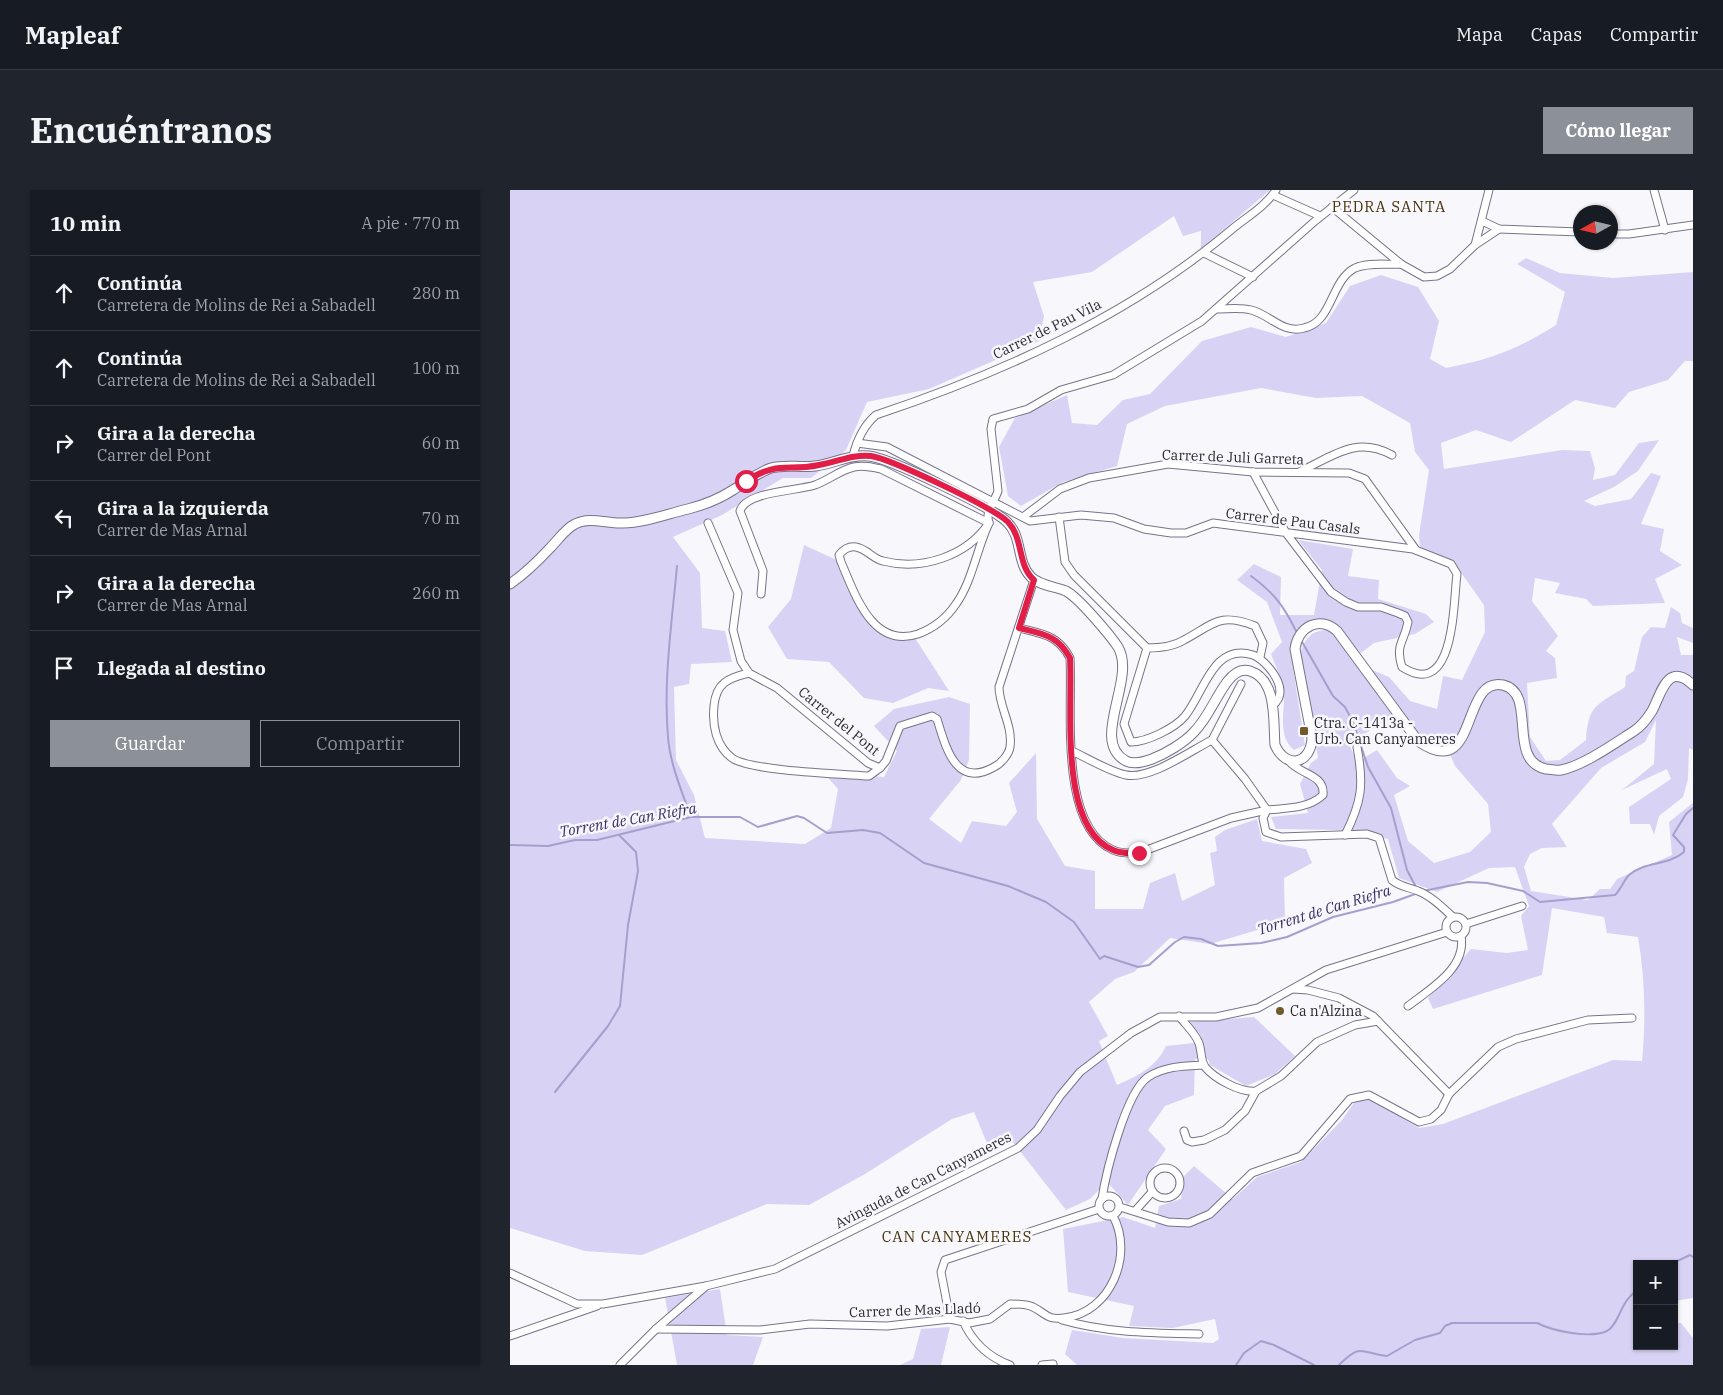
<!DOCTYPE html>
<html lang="es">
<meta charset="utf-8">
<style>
:root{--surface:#171b24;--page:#20242c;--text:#f1f3f6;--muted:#9ea1a6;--line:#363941;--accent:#8c9099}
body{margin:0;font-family:"IBM Plex Serif",serif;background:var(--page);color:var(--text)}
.controls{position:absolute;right:15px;bottom:15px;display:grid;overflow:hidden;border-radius:0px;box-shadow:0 1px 4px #0004}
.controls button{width:45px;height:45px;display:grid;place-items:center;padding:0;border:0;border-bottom:1px solid var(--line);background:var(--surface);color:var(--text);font:25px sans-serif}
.compass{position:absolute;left:1063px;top:15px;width:45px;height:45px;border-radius:50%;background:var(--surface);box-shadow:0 1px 4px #0004;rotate:262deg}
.stop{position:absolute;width:15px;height:15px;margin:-11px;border:4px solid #e11d48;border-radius:50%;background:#fff}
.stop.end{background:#e11d48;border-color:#fff;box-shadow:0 1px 5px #0008}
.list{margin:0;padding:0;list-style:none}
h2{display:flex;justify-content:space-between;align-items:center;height:65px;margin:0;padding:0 20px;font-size:21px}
h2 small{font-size:16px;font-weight:400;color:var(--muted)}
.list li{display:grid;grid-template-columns:32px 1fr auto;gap:15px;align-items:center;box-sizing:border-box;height:75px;padding:0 20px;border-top:1px solid var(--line)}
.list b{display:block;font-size:19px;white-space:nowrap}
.list p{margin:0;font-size:16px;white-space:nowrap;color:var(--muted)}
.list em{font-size:16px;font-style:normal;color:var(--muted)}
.actions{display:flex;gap:10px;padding:15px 20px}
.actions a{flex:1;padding:11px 0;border:1px solid var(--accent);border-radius:0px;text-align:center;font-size:18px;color:var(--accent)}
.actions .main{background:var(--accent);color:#fff}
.icon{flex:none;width:28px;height:28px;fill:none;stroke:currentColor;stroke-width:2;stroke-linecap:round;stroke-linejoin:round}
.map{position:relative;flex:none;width:1183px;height:1175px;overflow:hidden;border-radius:0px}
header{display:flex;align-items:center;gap:30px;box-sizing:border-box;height:70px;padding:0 25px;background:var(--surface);border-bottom:1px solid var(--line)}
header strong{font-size:24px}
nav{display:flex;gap:28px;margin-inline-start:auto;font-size:18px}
.intro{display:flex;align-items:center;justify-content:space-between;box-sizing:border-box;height:120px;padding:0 30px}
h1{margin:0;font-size:35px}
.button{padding:12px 22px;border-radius:0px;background:var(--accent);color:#fff;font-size:18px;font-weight:700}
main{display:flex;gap:30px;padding:0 30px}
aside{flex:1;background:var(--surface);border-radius:0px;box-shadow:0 1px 4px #0004}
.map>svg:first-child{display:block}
.green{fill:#d8d3f5}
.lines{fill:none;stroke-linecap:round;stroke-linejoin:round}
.stream{stroke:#a59fcd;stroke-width:2}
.minor-casing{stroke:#767489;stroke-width:9}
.major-casing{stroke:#767489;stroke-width:11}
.minor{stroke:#fff;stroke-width:7}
.major{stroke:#fff;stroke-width:9}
.route{stroke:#e11d48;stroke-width:6}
.poi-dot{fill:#72592a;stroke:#f8f7fc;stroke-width:2}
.labels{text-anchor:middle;stroke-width:5;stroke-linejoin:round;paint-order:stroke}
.street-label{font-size:14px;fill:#2b2a33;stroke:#f8f7fc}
.poi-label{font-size:14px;fill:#2b2a33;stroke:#f8f7fc;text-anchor:start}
.neighbourhood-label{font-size:15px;letter-spacing:1px;fill:#48350e;stroke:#f8f7fc}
.water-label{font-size:15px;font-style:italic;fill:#3c2f69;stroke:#f8f7fc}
</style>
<header>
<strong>Mapleaf</strong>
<nav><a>Mapa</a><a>Capas</a><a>Compartir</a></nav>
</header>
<div class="intro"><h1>Encuéntranos</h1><a class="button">Cómo llegar</a></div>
<main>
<aside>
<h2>10 min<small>A pie · 770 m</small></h2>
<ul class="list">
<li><svg class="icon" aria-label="ahead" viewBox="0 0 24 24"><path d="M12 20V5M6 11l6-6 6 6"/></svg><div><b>Continúa</b><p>Carretera de Molins de Rei a Sabadell</p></div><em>280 m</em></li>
<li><svg class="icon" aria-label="ahead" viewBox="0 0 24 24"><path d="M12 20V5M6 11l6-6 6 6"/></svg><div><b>Continúa</b><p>Carretera de Molins de Rei a Sabadell</p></div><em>100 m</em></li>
<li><svg class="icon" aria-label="right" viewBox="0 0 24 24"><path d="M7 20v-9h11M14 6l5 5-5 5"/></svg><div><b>Gira a la derecha</b><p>Carrer del Pont</p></div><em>60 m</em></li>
<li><svg class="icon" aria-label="left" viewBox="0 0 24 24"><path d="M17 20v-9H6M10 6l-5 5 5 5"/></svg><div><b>Gira a la izquierda</b><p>Carrer de Mas Arnal</p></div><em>70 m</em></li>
<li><svg class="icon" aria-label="right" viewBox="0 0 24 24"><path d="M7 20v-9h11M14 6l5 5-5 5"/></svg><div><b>Gira a la derecha</b><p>Carrer de Mas Arnal</p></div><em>260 m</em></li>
<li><svg class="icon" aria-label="arrive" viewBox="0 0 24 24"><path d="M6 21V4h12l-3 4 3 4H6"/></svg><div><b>Llegada al destino</b></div></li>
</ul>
<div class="actions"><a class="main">Guardar</a><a>Compartir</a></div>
</aside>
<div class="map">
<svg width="1183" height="1175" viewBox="0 0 1183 1175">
<rect width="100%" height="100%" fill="#f8f7fc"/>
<g class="green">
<path d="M0,0H760L691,59V41L673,46L664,26L582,82L523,92L534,126L529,151L419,199L357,212L336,260L301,288H273L212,325L163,347L190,383L192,438L215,441L222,472L181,474L179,494L164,497L166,570L184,605L195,648L295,654L321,638L328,599L313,582L374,587L387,561L364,536L384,519L439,507L460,514L459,570L451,590L419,629L451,653L462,631L496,636L507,622L499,593L526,563L527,629L555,676L585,681V719H633L640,693L665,683L672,711L705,695L700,663L707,661L705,647L715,640L747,629L752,651L796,659L802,673L774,688L775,732L700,754L660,748L624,782L605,789L579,812L598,846L589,851L607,895C628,886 646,877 656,856L693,852L691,846L680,832L744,827L785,866L765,884L736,896L700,875L698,869H685L684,905L655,916L638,940L656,959L618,1015L597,992L580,1009L556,1020L498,946L479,958L464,922L442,929L355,984L299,1015L257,1014L132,1065L75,1061L0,1038Z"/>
<path d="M1016,68L1050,83L1103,88L1183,82V171H1175L1158,190L1119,202L1105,218L1065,210L1001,252L966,240L931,253L934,279L1052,260L1080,261L1085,278L1083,290L1105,285L1129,253L1149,250L1128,281L1104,297L1074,311L1085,316L1121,309L1141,283L1151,286L1131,334L1154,339L1150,361L1172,375L1145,389L1155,413L1083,416L1076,409L1045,403L1050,393L1025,388L1022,411L1048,446L1036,461L1045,468L1047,488L1017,493L1020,547L1036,571L1050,570L1076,550C1078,515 1087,515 1115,497L1116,486L1124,481L1132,447L1141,437L1155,438L1161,417L1170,423L1172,433L1183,438V453L1167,447L1171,465H1183V560L1179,558L1178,589L1173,607L1149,626L1144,645L1140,634H1120L1119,617L1161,589L1157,579L1112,600L1144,574L1146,530L1135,552L1091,578L1042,634L1057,657L1032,658L1020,664L1014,677L1021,701L1078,710L1090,699H1100L1107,689L1162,665L1159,632L1183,613V1108L1164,1111V1074H1127V1156H1164V1133H1171L1183,1148V1175H567L555,1164L562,1140L613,1148L703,1153L709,1149L705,1129L663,1138L619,1136L624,1116L558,1102L553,1039L613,1027L645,1038L649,1016L671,1009L674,986L684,976L723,1009L747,987L791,972L832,930L846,910H862L909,938L933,934L1103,870L1132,871C1136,830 1135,787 1128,747L1097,743L1094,727L1042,718L1032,785L923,819L918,808L961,759L997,763L1018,760L1011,726L1019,716L1005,677L979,678L927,702L889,688L878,649L828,640L766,639L761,627L798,623L790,594L801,573L808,568L790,464C796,447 801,440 820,440L833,454L884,525L839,554L847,572L867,560L887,588L900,596L884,605L898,651L924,673L960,662L981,642L978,614L945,576L936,555H925L909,544L862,480L879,487L900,511L927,519L933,486L952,490L975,442L974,415L942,370L910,357L909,345L919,280L905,262L900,233L852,206L806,208L751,198L655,216L617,234L607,276L553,292L511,316L498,306L489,257L505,228L557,205L562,233L587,235L613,210L640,204L692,151L741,137L776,147L816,133L840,96L871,85L908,97L929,131L920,169L936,178C981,169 1006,160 1046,135L1055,102L1007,74Z"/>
<path d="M788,350L843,359L838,386L869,390L868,409L916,424L924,432L905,444L864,453L851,463L819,430L797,436L780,459L795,555L784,560C767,547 775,520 774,501C773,490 765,476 761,464L772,452L757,412L727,390L744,374L771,387L770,425H804L812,380Z"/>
<polygon points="294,355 331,372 351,419 376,443 405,448 439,501 418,498 383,513 354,508 319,472 277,469 258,437 281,409"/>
<polygon points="210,1099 217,1145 253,1147 243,1175 167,1175 155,1108"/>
<polygon points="440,1137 431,1175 390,1175 403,1169 411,1139"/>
</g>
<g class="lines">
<g class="stream">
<path d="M167,376C162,432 153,491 158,547C160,574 172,602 181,627"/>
<path d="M741,386C763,402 774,416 786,441"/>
<polyline points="791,450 823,506 835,517 843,532 858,577 881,618 897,680 907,699"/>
<polyline points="0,655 38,656 65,650 87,650 181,627 230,627 248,637 287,626 294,628 317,643 353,640 370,643 414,673 498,696 536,712 564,732 590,769 594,766 628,777 639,775 665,752 674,747 691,749 708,756 751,753 777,747 823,727 883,712 908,703"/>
<path d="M913,701L958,692L977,693L1013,701L1030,712L1105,705C1111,699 1114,690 1119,685C1135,671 1158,676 1174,662V657L1163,645L1176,624L1183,618"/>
<polyline points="45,902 98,836 110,816 118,735 128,681 126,662 109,645"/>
<polyline points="1161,1074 1180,1065 1183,1067"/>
<polyline points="726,1175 734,1163 751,1151 764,1155 804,1175"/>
<path d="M829,1175C852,1152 850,1163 877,1166L905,1150L930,1143L935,1136L942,1133H1027C1043,1141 1080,1149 1097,1141C1106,1136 1109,1123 1114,1115C1117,1109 1122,1104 1127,1100"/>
</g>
<defs>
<g id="minor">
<polyline points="1144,0 1155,40"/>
<polyline points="763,5 810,26"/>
<polyline points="822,17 891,74 914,87 927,86 940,79 965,55 989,39"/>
<polyline points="972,31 989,39 1070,42"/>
<polyline points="1100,44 1119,44 1183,35"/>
<polyline points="965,55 979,0"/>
<polyline points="694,63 743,87"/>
<path d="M706,119C718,119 730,117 741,120C761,125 772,144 794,138C823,132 820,91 845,78C858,72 877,75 891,74"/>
<path d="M347,253L377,257L520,331L571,325L604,328L634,339L661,343H676L703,333L903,359L941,374L947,384C943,415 945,511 892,477C885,454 894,453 898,432L895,426L888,423L871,417H848L836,412L821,402L776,343L743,282"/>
<path d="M343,266C347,250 353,236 366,225C492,183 619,126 721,40C735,28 756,16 766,0"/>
<path d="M791,281C825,265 846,246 882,265"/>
<polyline points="513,327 550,299 579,288 658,274 743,282 839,283 855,289 906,360"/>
<polyline points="549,327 555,372 564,385 637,458"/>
<path d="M198,333L228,403L223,440L231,471L239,483L267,498L358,573L370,578L376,571L390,536L422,526L427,529C436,558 446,599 484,577C491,574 499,564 500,557C503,535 489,517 489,497L524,390"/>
<path d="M479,333C475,320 484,313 488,301L481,239L483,229L518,219L551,200L603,185L692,131L805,31L844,0"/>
<path d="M479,333C467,358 462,392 446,414C436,429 424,438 408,444C362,459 345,404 331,372L329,365C333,360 339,356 346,357C357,359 363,369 373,371C412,381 457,366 479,333Z"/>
<path d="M251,404L253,381L230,321C236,301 288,301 305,295C319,290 330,280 344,277C353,275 362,277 371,279L479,333"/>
<path d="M509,438C533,444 548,445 560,468C563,517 548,636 603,660C611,664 620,663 629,663L721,628L757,620L735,589L702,550L731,494"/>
<path d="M637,458L614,534L621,552C637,552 665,538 675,526C694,503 703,452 743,465C753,469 764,482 768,492C772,502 770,510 762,516"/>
<path d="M637,458C649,458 663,457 674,450C704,434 709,422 745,436L753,453L750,467"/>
<path d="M239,483C218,488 206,493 204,516C202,535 206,556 222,568C240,581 332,584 359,586L370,578"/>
<path d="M562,561C577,568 600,582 616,585C640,590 680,561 702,550"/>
<path d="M779,571C790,585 815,584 813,605C798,619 776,618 757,620L753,628L756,642L771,647L857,644L869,648L882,690C890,697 899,697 908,701C921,706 932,717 943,727"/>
<path d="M835,645C852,612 854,594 847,557"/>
<circle cx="946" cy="737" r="10"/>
<polyline points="956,734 1012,716"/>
<polyline points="783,799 798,800 829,808 863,826 939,904"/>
<path d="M898,816C920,799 957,778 951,746"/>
<path d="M669,826C675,834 684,842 688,851C692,858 690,870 695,877C705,889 731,903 746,901"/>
<polyline points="674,941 677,950 682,952 694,950 715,940 735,921 746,901 771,886 807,852 845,835 868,831"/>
<circle cx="655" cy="993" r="15"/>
<circle cx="599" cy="1016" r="10"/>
<path d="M592,1009C596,982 616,902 638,887C655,876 674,876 694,875"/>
<polyline points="610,1017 658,1032 679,1033 700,1024 742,983 791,966 840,909 859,905 909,932 921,929 931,920 939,904 988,857 1006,849 1078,830 1122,828"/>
<polyline points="625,1021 642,1002"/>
<polyline points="0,1083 67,1114 93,1114 196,1096 265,1079 508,958 527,940 550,906 570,882 621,843 650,827 706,827 748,818 816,780 937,742"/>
<polyline points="440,1129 431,1082 435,1070 589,1019"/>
<path d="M552,1130C597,1143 642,1143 689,1144"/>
<path d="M453,1131C463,1153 478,1167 500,1175"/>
<path d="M146,1139L250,1140L300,1134L377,1136L440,1129L459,1133L480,1129L500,1114C507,1114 516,1114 523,1117C537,1124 536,1130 554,1128C601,1123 624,1064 603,1026"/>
<polyline points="0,1146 87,1116"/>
<polyline points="110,1175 146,1139 196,1096"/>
<polyline points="532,1175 543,1174"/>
</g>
<path id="major" d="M0,394C16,383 28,371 41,357C48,350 55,339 65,334C80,326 97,334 113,333C134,333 157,324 178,319C194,315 209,309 223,300C236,292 247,283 261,278C276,274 290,278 305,276C323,274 340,264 359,266C379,268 482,317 497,332C513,347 506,372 521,387C530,396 544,396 556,401C568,407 600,445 608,457C627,489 579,551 616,571C624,575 634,572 642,569C655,564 674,553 684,542C698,528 705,508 717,492C723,484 730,478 740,481C768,490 763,533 765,555C776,580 801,574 802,548L785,459C788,437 809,425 827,441L908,551C969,594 950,486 993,495C1028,503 996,571 1036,579C1041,579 1046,581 1051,580C1073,576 1105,553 1124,541C1132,536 1137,529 1142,521C1151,505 1157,470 1183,495"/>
</defs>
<use href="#minor" class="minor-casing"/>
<use href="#major" class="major-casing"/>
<use href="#minor" class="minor"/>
<use href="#major" class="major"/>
</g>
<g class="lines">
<path class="route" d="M236,291C270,270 276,282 309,275C327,272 343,264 361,266C381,269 484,318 498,332C514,349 507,375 524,390L509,438C533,444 548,445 560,468C563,517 548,637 603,660C611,664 620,663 629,663"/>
</g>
<g class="poi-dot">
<rect x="789" y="536" width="10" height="10" rx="2.5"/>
<circle cx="770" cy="821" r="5"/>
</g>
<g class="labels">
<g class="street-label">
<text transform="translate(537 139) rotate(-26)" y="5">Carrer de Pau Vila</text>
<text transform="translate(723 267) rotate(2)" y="5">Carrer de Juli Garreta</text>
<text transform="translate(783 331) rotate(7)" y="5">Carrer de Pau Casals</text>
<text transform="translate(329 531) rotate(39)" y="5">Carrer del Pont</text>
<text transform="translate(413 990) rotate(-27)" y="5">Avinguda de Can Canyameres</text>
<text transform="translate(405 1120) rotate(-2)" y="5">Carrer de Mas Lladó</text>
</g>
<g class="poi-label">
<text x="804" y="538">Ctra. C-1413a -<tspan x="804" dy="16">Urb. Can Canyameres</tspan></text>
<text x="780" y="826">Ca n'Alzina</text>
</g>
<g class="neighbourhood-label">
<text x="879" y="22">PEDRA SANTA</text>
<text x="447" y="1052">CAN CANYAMERES</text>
</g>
<g class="water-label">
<text transform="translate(118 630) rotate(-10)" y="5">Torrent de Can Riefra</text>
<text transform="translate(814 720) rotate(-17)" y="5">Torrent de Can Riefra</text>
</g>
</g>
</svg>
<div class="controls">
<button>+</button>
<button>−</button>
</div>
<svg class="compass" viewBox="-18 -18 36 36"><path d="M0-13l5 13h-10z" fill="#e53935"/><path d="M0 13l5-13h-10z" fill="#9ea1a6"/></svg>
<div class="stop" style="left:236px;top:291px"></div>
<div class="stop end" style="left:629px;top:663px"></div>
</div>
</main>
